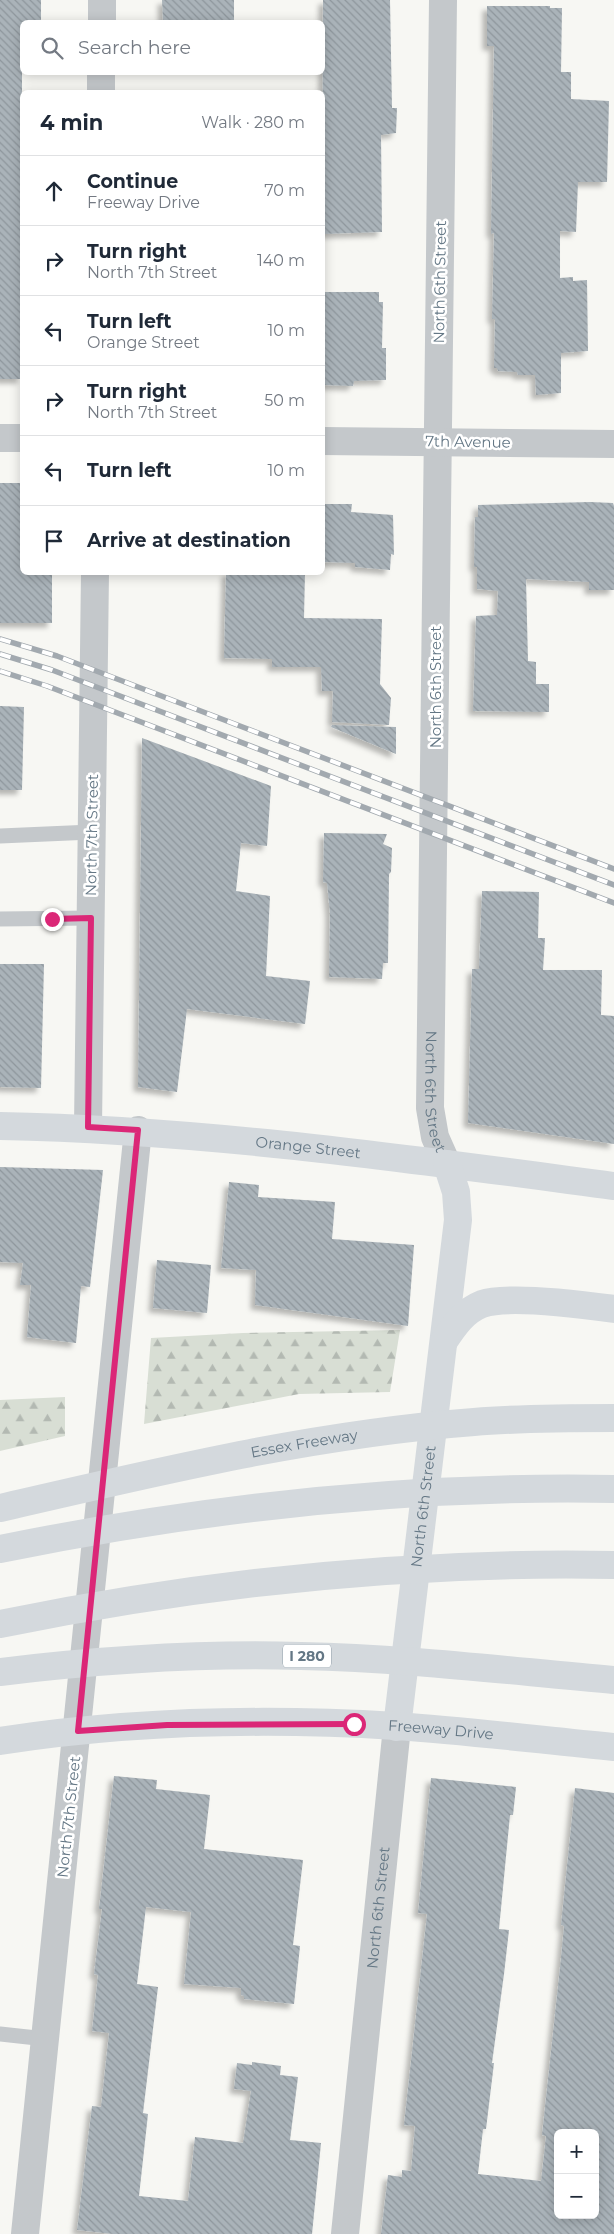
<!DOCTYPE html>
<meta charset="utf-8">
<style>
:root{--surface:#fff;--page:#f2f2f3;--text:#1f2937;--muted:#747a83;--line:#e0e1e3}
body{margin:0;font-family:Montserrat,sans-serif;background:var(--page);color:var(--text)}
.controls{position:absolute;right:15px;bottom:15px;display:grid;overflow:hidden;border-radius:8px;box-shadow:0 2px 12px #0003}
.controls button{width:45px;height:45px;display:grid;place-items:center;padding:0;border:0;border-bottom:1px solid var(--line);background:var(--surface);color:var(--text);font:25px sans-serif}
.stop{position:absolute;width:15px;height:15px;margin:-11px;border:4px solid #db2777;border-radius:50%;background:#fff}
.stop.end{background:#db2777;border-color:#fff;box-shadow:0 1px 5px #0008}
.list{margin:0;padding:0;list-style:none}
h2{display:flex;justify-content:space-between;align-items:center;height:65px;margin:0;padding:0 20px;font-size:21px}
h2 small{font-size:16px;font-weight:400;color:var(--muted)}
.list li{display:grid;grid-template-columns:32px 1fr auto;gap:15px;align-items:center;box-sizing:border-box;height:70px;padding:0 20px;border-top:1px solid var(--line)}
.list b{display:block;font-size:19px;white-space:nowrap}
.list p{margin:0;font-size:16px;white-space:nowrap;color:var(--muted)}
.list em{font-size:16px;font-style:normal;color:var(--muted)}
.icon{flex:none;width:28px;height:28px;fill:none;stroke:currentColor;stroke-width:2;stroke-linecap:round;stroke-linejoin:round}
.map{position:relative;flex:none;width:614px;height:2234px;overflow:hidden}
.search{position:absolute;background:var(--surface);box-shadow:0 2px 12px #0003;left:20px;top:20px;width:305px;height:55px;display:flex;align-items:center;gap:12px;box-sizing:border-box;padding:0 18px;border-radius:8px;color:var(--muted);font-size:19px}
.panel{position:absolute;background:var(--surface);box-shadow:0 2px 12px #0003;left:20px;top:90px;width:305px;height:485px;border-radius:8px}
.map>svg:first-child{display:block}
.forest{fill:url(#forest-firs)}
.building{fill:url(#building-back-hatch);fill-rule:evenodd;filter:url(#shadow)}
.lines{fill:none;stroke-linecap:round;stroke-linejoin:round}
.lane{stroke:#c4c8cb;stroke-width:15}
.street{stroke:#c4c8cb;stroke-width:28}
.secondary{stroke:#d4d9dd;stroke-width:28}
.highway{stroke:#d4d9dd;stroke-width:28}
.rail-casing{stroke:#a2a9af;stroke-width:5.5}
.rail{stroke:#fff;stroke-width:4;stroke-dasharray:11;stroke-linecap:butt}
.route{stroke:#db2777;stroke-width:6}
.labels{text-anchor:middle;stroke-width:5;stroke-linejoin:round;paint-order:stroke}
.shield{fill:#fff;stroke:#92a0aa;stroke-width:1}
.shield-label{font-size:14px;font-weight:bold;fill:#647785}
.street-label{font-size:15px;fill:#647785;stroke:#fff}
</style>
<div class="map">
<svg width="614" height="2234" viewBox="0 0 614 2234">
<defs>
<pattern id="forest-firs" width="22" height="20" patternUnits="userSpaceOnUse" patternTransform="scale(1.25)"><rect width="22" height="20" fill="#d8ded4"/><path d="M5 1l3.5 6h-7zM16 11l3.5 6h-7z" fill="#b3b9b2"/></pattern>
<pattern id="building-back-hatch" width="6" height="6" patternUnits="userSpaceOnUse" patternTransform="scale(1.25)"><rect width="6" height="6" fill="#aab3b9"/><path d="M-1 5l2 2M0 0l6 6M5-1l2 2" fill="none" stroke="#8e969c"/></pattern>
<filter id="shadow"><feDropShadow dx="-4.5" dy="4.5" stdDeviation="2.5" flood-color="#0004"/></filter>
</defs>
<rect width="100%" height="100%" fill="#f7f7f3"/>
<g class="forest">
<polygon points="400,1330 390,1392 299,1394 144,1424 151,1338 243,1333"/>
<polygon points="65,1397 65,1436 0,1451 0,1400"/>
</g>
<g class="building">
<polygon points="0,0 41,0 41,22 22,22 22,379 0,379"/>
<polygon points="162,0 234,0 234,22 163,22"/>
<polygon points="323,0 390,0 392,108 397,108 396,133 381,135 382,232 322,234"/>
<polygon points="487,6 550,6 550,8 562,8 561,72 571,72 571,99 609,101 607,182 578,182 576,232 560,231 560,278 573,277 573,281 587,280 588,351 561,353 561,393 536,395 535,375 518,375 517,372 498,371 497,368 494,368 495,319 492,319 494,233 491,234 494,46 487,46"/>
<polygon points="322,292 379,292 379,302 383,302 382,348 386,348 386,380 354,381 353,386 322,385"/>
<polygon points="0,483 22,483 22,572 52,572 52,623 0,623"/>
<polygon points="590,502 613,503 614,506 614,590 589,590 589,582 526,579 528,661 536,662 536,684 549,684 549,712 473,711 476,616 497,615 498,591 477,589 477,567 474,567 475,517 478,517 478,505"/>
<polygon points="322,504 352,504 351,512 393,515 394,555 391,554 390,570 355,567 355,563 322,562"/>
<polygon points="226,572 305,572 304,618 382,619 380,684 391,698 389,725 332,722 333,691 322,691 321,667 272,667 272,659 224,658"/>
<polygon points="0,706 24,707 22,790 0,790"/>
<polygon points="332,725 396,727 396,754 331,727"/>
<polygon points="142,738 271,786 267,846 241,843 236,891 270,896 266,976 310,981 305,1024 187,1009 177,1092 138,1087"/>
<polygon points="324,833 387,834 383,844 392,848 391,872 389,874 388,963 383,963 382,979 329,977 330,913 327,883 323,882"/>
<polygon points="482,891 539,892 538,938 545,938 543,970 602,970 601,1015 614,1016 614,1144 468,1123 472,969 479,969"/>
<polygon points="0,964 44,964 41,1088 0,1087"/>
<polygon points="0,1167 103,1170 90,1287 81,1286 76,1343 27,1337 31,1285 20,1285 23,1263 0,1262"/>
<polygon points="229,1182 259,1185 258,1197 335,1202 332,1239 414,1245 408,1326 255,1305 256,1270 221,1268"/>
<polygon points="157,1260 211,1265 207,1313 153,1308"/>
<polygon points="114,1776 157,1780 156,1789 210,1795 204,1849 303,1860 293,1945 300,1946 294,2004 244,1999 244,1996 241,1995 241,1988 184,1984 191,1912 146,1907 137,1984 158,1987 143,2113 148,2114 139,2196 188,2201 195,2137 243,2143 251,2091 234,2089 237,2063 252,2065 252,2062 281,2066 280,2075 298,2077 290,2140 321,2143 312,2234 113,2234 77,2230 92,2106 101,2107 109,2033 92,2031 98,1975 94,1974 102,1909 99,1909"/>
<path d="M431,1778L516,1787L513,1815H510L499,1929L509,1930L504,1974L492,2063H494L486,2129H483L478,2174L541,2181L546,2136L542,2135L561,1958L564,1926L561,1925L575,1788L614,1793V2234H381L388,2175L402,2177V2170L411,2171L415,2126L404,2125L427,1914L418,1913ZM558,2133H595V2215H558Z"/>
</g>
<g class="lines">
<g class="lane">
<polyline points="0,836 92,832"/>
<polyline points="0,919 91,918"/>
<polyline points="0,2034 46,2039"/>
</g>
<g class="street">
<path id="s1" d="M443,0L430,1108L435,1137L447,1164"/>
<polyline points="102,22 102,0"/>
<polyline points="101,92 101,72"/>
<polyline points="0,438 22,438"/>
<polyline points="322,441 614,444"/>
<polyline points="88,1127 95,572"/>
<polyline points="25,2234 138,1130"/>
<path id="s2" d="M345,2234L397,1727"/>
</g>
<g class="secondary">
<path id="s3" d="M0,1126C206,1130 410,1159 614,1186"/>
<path id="s4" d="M397,1727L458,1220L456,1192L447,1164"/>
<path id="s5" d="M0,1741C130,1721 265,1718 396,1726C469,1731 541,1740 614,1747"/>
</g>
<g class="highway">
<path d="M444,1341C454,1326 464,1311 482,1304C508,1295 585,1305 614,1309"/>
<path id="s6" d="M0,1508C156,1472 313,1434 474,1422C520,1418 567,1418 614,1418"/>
<path d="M0,1549C202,1508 407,1485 614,1489"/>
<path d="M0,1624C202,1583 407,1561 614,1565"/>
<path d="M0,1672C100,1660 201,1653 301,1656C406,1658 510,1671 614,1680"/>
</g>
<defs>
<g id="rail">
<polyline points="0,639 57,656 614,869"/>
<polyline points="0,654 52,670 614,885"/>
<polyline points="0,671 47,686 614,903"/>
</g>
</defs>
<use href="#rail" class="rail-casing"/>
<use href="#rail" class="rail"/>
</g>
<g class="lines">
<polyline class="route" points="52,919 91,918 88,1127 138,1130 78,1731 167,1725 354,1724"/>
</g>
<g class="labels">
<rect class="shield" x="283" y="1644.5" width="48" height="23" rx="4"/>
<g class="shield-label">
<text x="307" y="1661">I 280</text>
</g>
<g class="street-label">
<text transform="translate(440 282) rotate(-89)" y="5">North 6th Street</text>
<text transform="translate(468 442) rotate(1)" y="5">7th Avenue</text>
<text transform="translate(436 687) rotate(-90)" y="5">North 6th Street</text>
<text transform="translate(92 835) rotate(-89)" y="5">North 7th Street</text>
<text dy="5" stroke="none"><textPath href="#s1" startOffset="1092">North 6th Street</textPath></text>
<text dy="5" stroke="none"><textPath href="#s3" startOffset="309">Orange Street</textPath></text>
<text dy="5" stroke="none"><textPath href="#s6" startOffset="311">Essex Freeway</textPath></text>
<text dy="5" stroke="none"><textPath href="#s4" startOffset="222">North 6th Street</textPath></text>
<text dy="5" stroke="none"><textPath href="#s5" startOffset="442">Freeway Drive</textPath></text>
<text transform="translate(69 1817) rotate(-84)" y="5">North 7th Street</text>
<text dy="5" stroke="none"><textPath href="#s2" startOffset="328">North 6th Street</textPath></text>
</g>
</g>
</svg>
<div class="controls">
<button>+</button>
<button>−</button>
</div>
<div class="stop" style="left:354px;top:1724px"></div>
<div class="stop end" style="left:52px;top:919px"></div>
<div class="search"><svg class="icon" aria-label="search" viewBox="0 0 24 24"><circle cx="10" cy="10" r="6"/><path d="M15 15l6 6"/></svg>Search here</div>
<section class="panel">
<h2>4 min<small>Walk · 280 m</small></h2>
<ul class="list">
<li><svg class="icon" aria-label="ahead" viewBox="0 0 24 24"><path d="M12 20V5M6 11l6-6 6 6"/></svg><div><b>Continue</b><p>Freeway Drive</p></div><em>70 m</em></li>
<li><svg class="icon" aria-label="right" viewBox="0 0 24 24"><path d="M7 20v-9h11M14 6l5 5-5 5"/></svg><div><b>Turn right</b><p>North 7th Street</p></div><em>140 m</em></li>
<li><svg class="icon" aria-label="left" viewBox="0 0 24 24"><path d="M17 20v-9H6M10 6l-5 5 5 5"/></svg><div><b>Turn left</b><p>Orange Street</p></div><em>10 m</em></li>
<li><svg class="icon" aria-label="right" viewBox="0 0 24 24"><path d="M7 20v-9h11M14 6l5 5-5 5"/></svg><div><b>Turn right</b><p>North 7th Street</p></div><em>50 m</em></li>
<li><svg class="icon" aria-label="left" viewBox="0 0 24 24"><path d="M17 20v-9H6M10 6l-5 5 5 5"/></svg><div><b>Turn left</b></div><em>10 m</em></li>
<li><svg class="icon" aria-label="arrive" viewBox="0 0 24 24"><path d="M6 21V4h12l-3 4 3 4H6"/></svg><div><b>Arrive at destination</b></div></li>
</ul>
</section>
</div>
